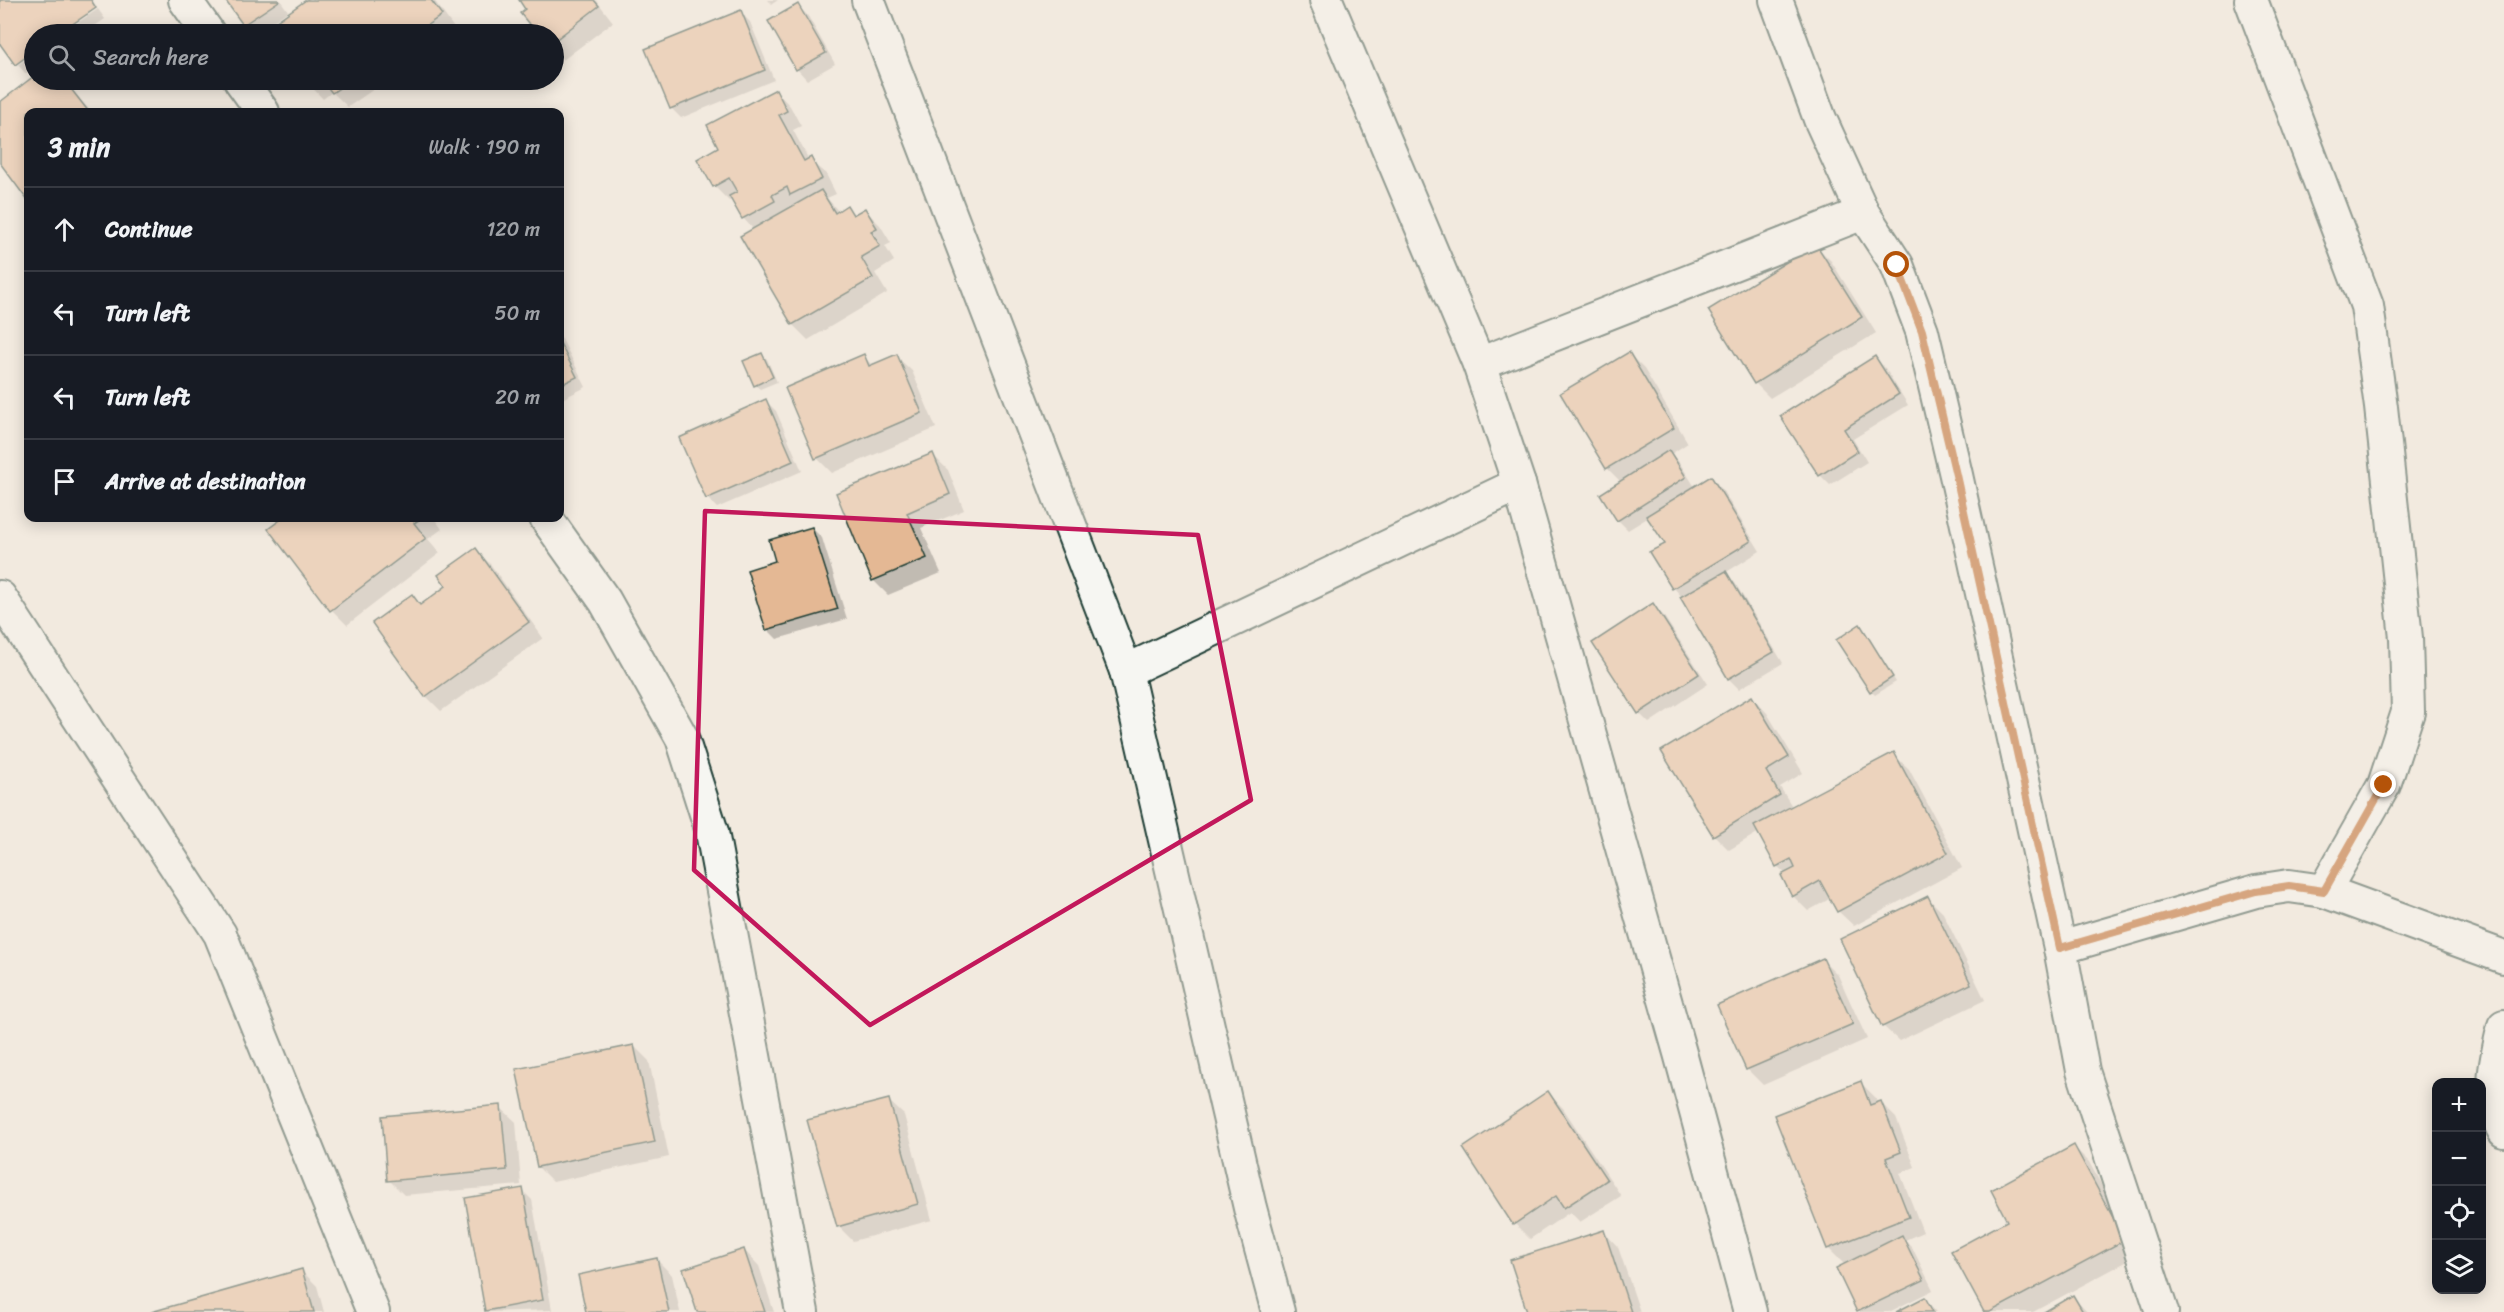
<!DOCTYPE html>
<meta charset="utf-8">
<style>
:root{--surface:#171b24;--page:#242831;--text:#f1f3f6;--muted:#9ea1a6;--line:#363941}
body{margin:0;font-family:Sriracha,sans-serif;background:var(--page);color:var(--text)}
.controls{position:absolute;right:18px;bottom:18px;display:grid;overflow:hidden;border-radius:12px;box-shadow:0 3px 15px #0003}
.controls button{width:54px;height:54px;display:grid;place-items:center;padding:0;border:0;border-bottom:2px solid var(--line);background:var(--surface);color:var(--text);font:30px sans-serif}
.stop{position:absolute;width:18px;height:18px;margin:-14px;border:4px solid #b45309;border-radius:50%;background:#fff}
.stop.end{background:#b45309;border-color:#fff;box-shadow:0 2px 6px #0008}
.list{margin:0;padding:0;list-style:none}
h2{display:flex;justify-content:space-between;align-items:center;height:78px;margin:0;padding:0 24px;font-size:26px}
h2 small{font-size:20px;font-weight:400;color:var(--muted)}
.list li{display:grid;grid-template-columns:39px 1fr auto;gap:18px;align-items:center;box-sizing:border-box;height:84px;padding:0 24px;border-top:2px solid var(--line)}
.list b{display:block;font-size:22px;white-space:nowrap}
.list em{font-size:20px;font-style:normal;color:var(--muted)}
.icon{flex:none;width:33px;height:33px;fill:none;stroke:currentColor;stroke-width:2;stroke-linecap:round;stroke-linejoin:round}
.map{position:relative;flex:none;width:2504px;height:1312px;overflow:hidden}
.search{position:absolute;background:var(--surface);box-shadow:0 3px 15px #0003;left:24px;top:24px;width:540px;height:66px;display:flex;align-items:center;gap:15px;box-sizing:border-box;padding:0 21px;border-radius:33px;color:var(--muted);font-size:22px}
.panel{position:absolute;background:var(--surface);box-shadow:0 3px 15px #0003;left:24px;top:108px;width:540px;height:414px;border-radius:12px}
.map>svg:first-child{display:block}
.shadow{fill:#0003}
.building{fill:#e4b894;stroke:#1f3d34;stroke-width:1.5}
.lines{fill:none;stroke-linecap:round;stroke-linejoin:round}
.street-casing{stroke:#1f3d34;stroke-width:36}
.street{stroke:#f6f6f2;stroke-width:32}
.route{stroke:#b45309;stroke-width:8}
.marked{fill:none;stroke:#c2185b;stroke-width:4.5;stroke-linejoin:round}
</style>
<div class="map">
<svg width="2504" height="1312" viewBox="0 0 2504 1312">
<rect width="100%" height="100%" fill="#f2eadf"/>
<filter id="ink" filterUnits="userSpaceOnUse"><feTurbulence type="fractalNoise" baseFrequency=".0167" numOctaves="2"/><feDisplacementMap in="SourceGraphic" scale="12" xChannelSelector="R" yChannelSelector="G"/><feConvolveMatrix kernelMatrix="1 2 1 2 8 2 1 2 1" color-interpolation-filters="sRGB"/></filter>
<g filter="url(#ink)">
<g class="shadow">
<polygon points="0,0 92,0 96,6 56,34 34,34 34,50 16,63 0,41"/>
<polygon points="227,0 280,0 288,11 254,34"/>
<polygon points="308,0 434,0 456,31 450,34 274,34 269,28"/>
<polygon points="521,0 596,0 613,22 563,60 554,51 554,34 539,34 522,13 527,9"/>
<polygon points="768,0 778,0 772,4"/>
<polygon points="798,6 808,16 835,64 807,80 797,69"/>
<polygon points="98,9 105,19 83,34 61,34"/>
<polygon points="740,12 750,22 774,80 681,118 671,108"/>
<polygon points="34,53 34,68 26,74 18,65"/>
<polygon points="34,78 64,80 91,112 28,112 28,199 0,161 0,104"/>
<polygon points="305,80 387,80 348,107 332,92 323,99"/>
<polygon points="775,90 790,106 801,126 793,130 809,160 826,174 836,194 827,198 839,212 847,207 855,216 865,210 880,225 891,243 885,246 894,261 875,273 887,293 808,340 793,325 742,237 754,230 743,218 733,199 729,201 714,186 720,148"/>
<polygon points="1816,246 1831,261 1876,333 1770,398 1755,383"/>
<polygon points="560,335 586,387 560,400"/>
<polygon points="1629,354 1644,369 1688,443 1671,454 1679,462 1695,487 1711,478 1721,488 1760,551 1725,573 1735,583 1783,663 1739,689 1729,679 1682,597 1674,588 1651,553 1667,544 1649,517 1628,530 1618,520 1621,482 1607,468"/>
<polygon points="762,355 767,359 777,382 760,389 755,385"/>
<polygon points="863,356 873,366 896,356 912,371 936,428 832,473 817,458"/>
<polygon points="1875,358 1885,368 1908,405 1853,439 1867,462 1830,485 1820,475"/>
<polygon points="766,401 776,411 802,471 717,508 707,498"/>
<polygon points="933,455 948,470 964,510 921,528 941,573 888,595 873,580"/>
<polygon points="286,518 434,518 442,529 428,539 440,553 347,625 332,610 270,529"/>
<polygon points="812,528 822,538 847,619 777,639 767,629 777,562"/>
<polygon points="476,550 491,565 543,638 441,711 426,696 412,596 421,605 448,586"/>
<polygon points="1652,605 1663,615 1708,684 1649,723 1639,713"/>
<polygon points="1864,631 1896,682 1875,695 1871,691"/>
<polygon points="1752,697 1767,713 1803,773 1780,787 1793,808 1893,754 1909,769 1962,868 1854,926 1838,911 1831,898 1808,911 1793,896 1786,874 1777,866 1759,832 1729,850 1714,835"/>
<polygon points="1928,898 1943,913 1985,1000 1899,1041 1883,1026"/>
<polygon points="1823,960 1838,975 1867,1039 1763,1085 1747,1069 1719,1005"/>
<polygon points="634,1046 649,1061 669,1157 553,1182 538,1167"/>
<polygon points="1861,1083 1876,1098 1878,1104 1881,1103 1896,1118 1915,1167 1900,1173 1923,1232 1905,1240 1912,1247 1933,1290 1889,1312 1859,1312 1838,1268 1845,1265 1828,1248"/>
<polygon points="1548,1093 1563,1108 1621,1196 1580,1222 1570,1212 1530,1239 1515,1224 1465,1149"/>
<polygon points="888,1100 904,1115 932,1220 853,1241 838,1226"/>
<polygon points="500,1107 516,1122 521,1185 404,1195 389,1180"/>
<polygon points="2074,1147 2089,1162 2139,1255 2033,1312 1986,1312 2009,1222"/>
<polygon points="522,1190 532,1200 552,1310 489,1312 487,1310"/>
<polygon points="1603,1231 1618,1247 1640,1312 1528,1312"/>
<polygon points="744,1250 759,1266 774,1312 699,1312"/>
<polygon points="657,1260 672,1275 680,1312 587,1312"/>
<polygon points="302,1271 317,1286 324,1312 155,1312"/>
<polygon points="2073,1297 2087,1312 2047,1312"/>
<polygon points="1925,1299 1937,1312 1899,1312"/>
</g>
<g class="building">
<polygon points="0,0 91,0 96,8 58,34 34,34 34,51 15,65 0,44"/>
<polygon points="225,0 278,0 279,1 243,25"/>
<polygon points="306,0 431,0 442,15 414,34 272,34 267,28"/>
<polygon points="519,0 594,0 599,6 554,41 554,34 537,34 520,13 525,9"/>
<polygon points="798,4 826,53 796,70 768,21"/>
<polygon points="741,10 765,70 670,109 645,49"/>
<polygon points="34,76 34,80 64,80 89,112 28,112 28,201 0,163 0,102"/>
<polygon points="322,80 351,80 332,93"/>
<polygon points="776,89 787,111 779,115 804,161 811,157 822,179 790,195 787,187 772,195 775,201 742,219 729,196 737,192 729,178 713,187 697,159 718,147 707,125"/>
<polygon points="821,190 835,213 847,205 853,215 865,208 877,228 871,231 880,246 861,257 873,278 792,325 740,236"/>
<polygon points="1816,244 1862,317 1754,384 1708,310"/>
<polygon points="560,343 577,377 560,385"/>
<polygon points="1629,352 1674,428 1606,469 1560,393"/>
<polygon points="762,353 773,377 754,386 743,361"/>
<polygon points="864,354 869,366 897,354 922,413 815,459 785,388"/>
<polygon points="1875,356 1899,394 1844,429 1858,451 1819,476 1780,416"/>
<polygon points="766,399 793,461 706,499 679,438"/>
<polygon points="1669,450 1686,477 1617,521 1600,494"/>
<polygon points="933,453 950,494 907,513 927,558 872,581 836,493"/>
<polygon points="1711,476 1751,541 1672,589 1649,552 1665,544 1646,516"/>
<polygon points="283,518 422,518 414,523 426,538 330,611 268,529"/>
<polygon points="812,527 838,609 766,630 747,570 775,561 769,540"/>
<polygon points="476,548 529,622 425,697 372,623 412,594 420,605 446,586 438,575"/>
<polygon points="1726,571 1774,652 1728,679 1680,597"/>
<polygon points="1653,603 1699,674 1638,714 1592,643"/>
<polygon points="1860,624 1893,677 1870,692 1836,640"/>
<polygon points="1752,696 1789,757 1766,771 1780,795 1713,836 1661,751"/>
<polygon points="1894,752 1948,853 1837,912 1820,881 1792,897 1781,875 1795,868 1791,859 1776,867 1754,826"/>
<polygon points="1928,896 1971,984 1882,1027 1840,939"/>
<polygon points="1823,958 1853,1024 1746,1070 1717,1005"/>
<polygon points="634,1045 655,1142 537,1167 516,1069"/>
<polygon points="1861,1081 1870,1105 1881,1101 1901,1152 1886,1158 1909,1217 1827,1249 1774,1115"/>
<polygon points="1548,1091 1607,1180 1564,1208 1556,1196 1513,1225 1463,1148"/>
<polygon points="889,1099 918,1204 837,1227 807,1120"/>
<polygon points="501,1105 507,1170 387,1181 382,1116"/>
<polygon points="2074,1145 2125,1240 1990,1312 1984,1312 1951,1251 2007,1221 1991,1190"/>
<polygon points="523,1188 543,1300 485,1311 465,1198"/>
<polygon points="1604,1230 1631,1312 1527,1312 1510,1260"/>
<polygon points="1902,1235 1924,1280 1857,1312 1836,1268"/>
<polygon points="744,1249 765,1312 697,1312 683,1269"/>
<polygon points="657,1258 669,1312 586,1312 578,1275"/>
<polygon points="302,1269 314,1312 151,1312"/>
<polygon points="2073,1295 2083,1312 2044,1312"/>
<polygon points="1925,1297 1933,1312 1896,1312"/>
</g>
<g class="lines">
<defs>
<g id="street">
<polyline points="185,0 209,34"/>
<polyline points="868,0 1126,671 1250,1208 1278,1312"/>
<polyline points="1326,0 1479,364 1519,484 1680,1053 1750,1312"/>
<polyline points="1776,0 1820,119 1863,213 1897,265 1922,331 1956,475 2060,948 2083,1071 2162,1312"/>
<polyline points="2251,0 2367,306 2381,407 2406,638 2408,712 2384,785 2324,891"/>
<polyline points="240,80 263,112"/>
<polyline points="1479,364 1863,213"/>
<polyline points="546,518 605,601 682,738 712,832 802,1312"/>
<polyline points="0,597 220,934 373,1312"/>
<polyline points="1126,671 1519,484"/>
<polyline points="2060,948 2256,891 2289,886 2324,891 2504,957"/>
<path d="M2504,1026C2496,1059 2486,1099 2504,1131"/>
</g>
</defs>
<use href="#street" class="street-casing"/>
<use href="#street" class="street"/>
</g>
</g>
<g class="lines" filter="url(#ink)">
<polyline class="route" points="1897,265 1922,331 1956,475 2060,948 2256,891 2289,886 2324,891 2384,785"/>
</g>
<path d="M0 0H2504V1312H0ZM705,511L1198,535L1251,800L870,1025L694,870Z" fill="#f2eadf" fill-opacity=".55" fill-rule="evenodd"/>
<path class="marked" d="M705,511L1198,535L1251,800L870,1025L694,870Z"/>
</svg>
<div class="controls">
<button>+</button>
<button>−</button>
<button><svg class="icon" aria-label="locate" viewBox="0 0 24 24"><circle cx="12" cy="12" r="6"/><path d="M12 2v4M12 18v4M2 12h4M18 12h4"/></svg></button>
<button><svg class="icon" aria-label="layers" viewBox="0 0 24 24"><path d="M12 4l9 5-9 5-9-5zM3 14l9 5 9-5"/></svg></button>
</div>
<div class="stop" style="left:1897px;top:265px"></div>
<div class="stop end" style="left:2384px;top:785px"></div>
<div class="search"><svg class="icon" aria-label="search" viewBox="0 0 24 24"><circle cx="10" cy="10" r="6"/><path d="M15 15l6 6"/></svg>Search here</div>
<section class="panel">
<h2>3 min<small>Walk · 190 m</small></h2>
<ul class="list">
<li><svg class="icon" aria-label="ahead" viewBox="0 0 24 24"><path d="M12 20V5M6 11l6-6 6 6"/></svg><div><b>Continue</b></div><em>120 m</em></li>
<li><svg class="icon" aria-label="left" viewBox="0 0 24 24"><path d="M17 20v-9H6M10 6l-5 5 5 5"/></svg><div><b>Turn left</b></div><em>50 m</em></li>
<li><svg class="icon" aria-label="left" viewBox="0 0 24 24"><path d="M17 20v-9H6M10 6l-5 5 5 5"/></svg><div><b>Turn left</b></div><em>20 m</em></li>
<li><svg class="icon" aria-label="arrive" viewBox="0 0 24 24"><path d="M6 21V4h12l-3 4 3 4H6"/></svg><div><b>Arrive at destination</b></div></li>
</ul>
</section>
</div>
